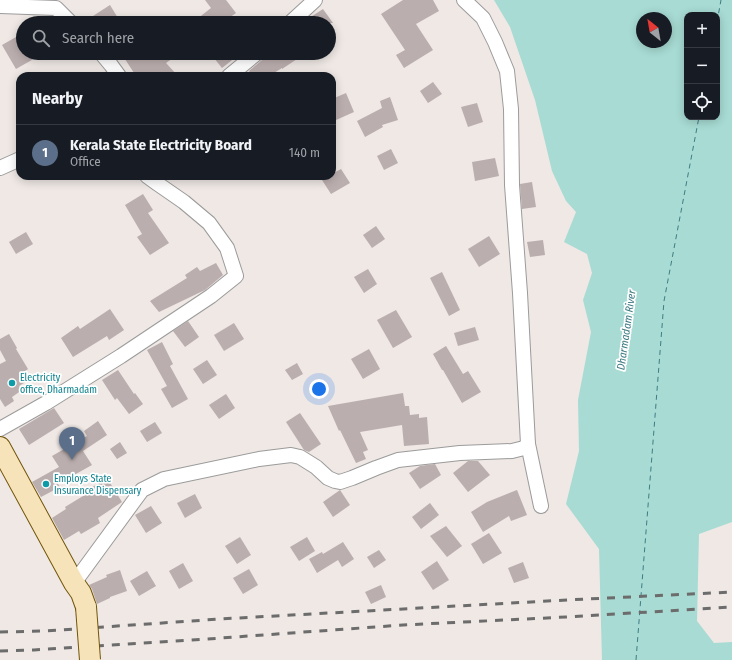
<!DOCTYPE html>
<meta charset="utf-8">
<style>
:root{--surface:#171b24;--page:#20242c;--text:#f1f3f6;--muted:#9ea1a6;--line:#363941;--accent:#7c3aed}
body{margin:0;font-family:"Fira Sans Condensed",sans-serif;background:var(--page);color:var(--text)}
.controls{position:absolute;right:12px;top:12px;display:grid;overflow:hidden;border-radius:8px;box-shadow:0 2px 10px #0003}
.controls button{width:36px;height:36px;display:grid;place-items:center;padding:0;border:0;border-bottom:1px solid var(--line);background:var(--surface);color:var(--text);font:20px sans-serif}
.compass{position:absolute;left:636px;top:12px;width:36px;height:36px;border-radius:50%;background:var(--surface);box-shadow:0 2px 10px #0003;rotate:329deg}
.you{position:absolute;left:319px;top:389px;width:14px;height:14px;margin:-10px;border:3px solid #fff;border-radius:50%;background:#1a73e8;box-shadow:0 0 0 6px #1a73e833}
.badge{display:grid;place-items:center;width:26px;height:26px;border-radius:50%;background:var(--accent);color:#fff;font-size:13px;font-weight:700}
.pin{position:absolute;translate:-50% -33px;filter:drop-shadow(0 1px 2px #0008)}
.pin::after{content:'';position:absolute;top:21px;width:14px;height:12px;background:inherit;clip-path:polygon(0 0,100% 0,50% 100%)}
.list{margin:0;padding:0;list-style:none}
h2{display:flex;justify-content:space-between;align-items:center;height:52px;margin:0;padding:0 16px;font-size:17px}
h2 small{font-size:13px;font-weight:400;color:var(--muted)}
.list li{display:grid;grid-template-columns:26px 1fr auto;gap:12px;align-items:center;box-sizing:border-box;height:56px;padding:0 16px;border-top:1px solid var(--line)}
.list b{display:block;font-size:15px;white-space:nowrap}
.list p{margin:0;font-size:13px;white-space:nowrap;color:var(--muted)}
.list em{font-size:13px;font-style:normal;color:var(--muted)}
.icon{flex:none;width:22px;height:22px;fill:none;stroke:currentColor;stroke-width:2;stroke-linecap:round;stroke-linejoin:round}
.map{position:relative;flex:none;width:732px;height:660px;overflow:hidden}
.search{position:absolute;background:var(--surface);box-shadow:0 2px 10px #0003;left:16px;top:16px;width:320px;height:44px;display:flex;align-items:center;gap:10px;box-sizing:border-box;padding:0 14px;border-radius:22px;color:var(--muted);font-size:15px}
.panel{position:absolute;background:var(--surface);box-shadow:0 2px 10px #0003;left:16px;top:72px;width:320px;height:108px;border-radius:12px}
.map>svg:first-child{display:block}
.water{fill:#a7dbd3;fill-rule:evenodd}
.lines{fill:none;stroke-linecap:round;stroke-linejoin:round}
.ferry{stroke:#3f7c84;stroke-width:1;stroke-dasharray:5 4;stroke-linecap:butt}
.building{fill:#bbaeae}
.minor-casing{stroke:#9b9b9b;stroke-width:16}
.secondary-casing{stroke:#725508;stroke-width:22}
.minor{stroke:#fff;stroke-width:14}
.secondary{stroke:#f7e3ba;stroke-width:20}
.rail{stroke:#6c6c6c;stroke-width:3;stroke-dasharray:8 8;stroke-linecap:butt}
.secondary-bridge-casing{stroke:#725508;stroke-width:22;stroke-linecap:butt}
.secondary-bridge{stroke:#f7e3ba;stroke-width:20}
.culture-dot{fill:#0f9aa8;stroke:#fff;stroke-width:1.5}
.labels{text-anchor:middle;stroke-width:3.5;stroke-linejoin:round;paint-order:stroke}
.culture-label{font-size:10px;fill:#0d838f;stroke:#fff;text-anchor:start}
.water-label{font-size:11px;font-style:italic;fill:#3f7c84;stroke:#fff}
</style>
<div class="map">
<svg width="732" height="660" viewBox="0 0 732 660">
<rect width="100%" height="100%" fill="#efe8e5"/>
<path class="water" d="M494,0H732V522L699,534L697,621L714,643L732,642V660H602L599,549L566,504L579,451L578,400L591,332L583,300L592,273L587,254L564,242L576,212L566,201L552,171L535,100L510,27ZM687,15H717V117H687ZM642,18H666V42H642Z"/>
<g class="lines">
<g class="ferry">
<polyline points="717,22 721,0"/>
<polyline points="636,660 664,301 699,117"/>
</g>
</g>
<g class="building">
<polygon points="205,0 226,0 236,13 222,23 192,23 211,8"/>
<polygon points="403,0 433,0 439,11 416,24 433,50 404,68 396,55 405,50 381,14"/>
<polygon points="110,5 121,23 97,23 93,16"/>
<polygon points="323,9 333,23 303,23 303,22"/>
<polygon points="23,33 23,53 44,53 16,69 2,45"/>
<polygon points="121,53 180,53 166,63 178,76 136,76"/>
<polygon points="210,53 241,53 222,68"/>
<polygon points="273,53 306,53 282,69 282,68 269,76 252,76 249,71 262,60"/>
<polygon points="433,82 442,94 428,103 420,91"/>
<polygon points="346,93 354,112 336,120 332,110 332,99"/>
<polygon points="390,97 398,120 382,125 383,127 365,137 357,121 382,108 380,101"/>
<polygon points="477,103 483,122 468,127 461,107"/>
<polygon points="391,149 398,163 384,170 377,156"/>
<polygon points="495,158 499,176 475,181 472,162"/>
<polygon points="341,169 350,183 331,194 322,180 328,176 332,176 332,174"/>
<polygon points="532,182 536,207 522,209 520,184"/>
<polygon points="143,194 153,210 148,213 169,243 150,255 137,237 142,234 125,205"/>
<polygon points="376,226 385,239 372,248 363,235"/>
<polygon points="26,232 33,244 16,254 9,242"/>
<polygon points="489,236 500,254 479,267 468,249"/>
<polygon points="543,240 545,255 530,257 527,242"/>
<polygon points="216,263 223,275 205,290 159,312 150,301 187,278 185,275 197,267 200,271"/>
<polygon points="368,269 377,284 364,293 354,277"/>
<polygon points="442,272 460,310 449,316 430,278"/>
<polygon points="110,309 124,330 109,340 107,336 73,357 61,338 78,326 80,329"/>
<polygon points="396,310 412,337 393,348 377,320"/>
<polygon points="188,321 199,337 185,347 173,331"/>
<polygon points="234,323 244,339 224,351 214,335"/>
<polygon points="475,327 479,340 458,346 454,333"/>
<polygon points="9,334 17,348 16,349 28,369 24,372 29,380 19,386 22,390 12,397 14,401 5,407 0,399 0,364 6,361 0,350 0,339"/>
<polygon points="162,342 173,364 170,366 188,399 172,408 161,389 167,386 147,350"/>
<polygon points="446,346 463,374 468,371 481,392 462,403 443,370 442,370 433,354"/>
<polygon points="369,349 380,369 363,379 351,359"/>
<polygon points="207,360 217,375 203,384 193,369"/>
<polygon points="297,363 303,374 292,380 285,370"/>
<polygon points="118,370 134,394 135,393 143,404 129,414 117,398 115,400 102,380"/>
<polygon points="403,393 405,406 409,406 410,415 419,414 419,418 427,417 429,444 404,446 402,425 360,432 368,450 363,452 366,459 356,463 340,430 339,431 328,406"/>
<polygon points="226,394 235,408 219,419 209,405"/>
<polygon points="54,408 64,423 29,445 19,429"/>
<polygon points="300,413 321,444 309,452 304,450 286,422"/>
<polygon points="98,421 107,435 83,451 92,465 58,484 60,487 41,497 32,482 59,467 52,456 87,436 84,431"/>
<polygon points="155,422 162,433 147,442 140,431"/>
<polygon points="120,442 127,453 117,459 110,449"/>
<polygon points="468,461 478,461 490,475 468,492 453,473"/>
<polygon points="435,464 441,475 420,489 409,473 420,466"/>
<polygon points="107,478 122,502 98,518 100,523 81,534 79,531 64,540 52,518 66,509 65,507 88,493 86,491"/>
<polygon points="340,490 350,505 333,517 323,502"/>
<polygon points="517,490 527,515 511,521 509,516 483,532 471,512 487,502"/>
<polygon points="195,494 202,508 185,518 177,503"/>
<polygon points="430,503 439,515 421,529 412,517"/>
<polygon points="151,506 162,523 146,533 135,515"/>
<polygon points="446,526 462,546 447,557 430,536"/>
<polygon points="489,533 502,553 483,564 471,544"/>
<polygon points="240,537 251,555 237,564 225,546"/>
<polygon points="307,537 315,551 299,561 290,547"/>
<polygon points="343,542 354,559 342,567 338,560 317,573 309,559 322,552 323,554"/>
<polygon points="379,550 386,560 374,568 367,557"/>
<polygon points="437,561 449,580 433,590 421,572"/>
<polygon points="523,562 529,578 514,583 508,568"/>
<polygon points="183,563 193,581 179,589 169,571"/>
<polygon points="249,569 258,585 243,594 233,578"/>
<polygon points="120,570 127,591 110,597 110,598 97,604 92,589 89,585 107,577 106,575"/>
<polygon points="147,571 156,586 139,596 130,581"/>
<polygon points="381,585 386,597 371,604 365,592"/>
</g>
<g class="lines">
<defs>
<g id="minor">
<polyline points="464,0 483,18 495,42 507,71 511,109 512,185 520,293 528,444 541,506"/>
<polyline points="0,6 56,8 71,23"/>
<polyline points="290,23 315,0"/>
<polyline points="101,53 111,65 119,76"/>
<polyline points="229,76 257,53"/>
<polyline points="0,168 20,159"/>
<polyline points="0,429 46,403 121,356 211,296 236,276 227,248 209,223 184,202 158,184 147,176"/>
<polyline points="74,583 142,490 164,479 259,459 291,455 300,457 316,467 328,478 335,481 340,482 352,478 376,468 398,460 460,453 512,451 524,448 528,444"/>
</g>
<polyline id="secondary" points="0,447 74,583 81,593 86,607"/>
</defs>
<use href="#minor" class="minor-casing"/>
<use href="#secondary" class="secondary-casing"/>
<use href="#minor" class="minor"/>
<use href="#secondary" class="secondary"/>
<g class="rail">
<polyline points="0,632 45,631 220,619 567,600 732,592"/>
<polyline points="0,651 34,650 207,639 403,625 566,617 732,607"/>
</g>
<defs>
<polyline id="secondary-bridge" points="86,607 90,660"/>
</defs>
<use href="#secondary-bridge" class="secondary-bridge-casing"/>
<use href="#secondary-bridge" class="secondary-bridge"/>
</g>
<g class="culture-dot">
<circle cx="12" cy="383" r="4"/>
<circle cx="46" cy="484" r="4"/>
</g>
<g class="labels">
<g class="culture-label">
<text x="20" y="381">Electricity<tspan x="20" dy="12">office, Dharmadam</tspan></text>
<text x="54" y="482">Employs State<tspan x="54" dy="12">Insurance Dispensary</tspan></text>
</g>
<g class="water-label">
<text transform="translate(626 330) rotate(-82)" y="4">Dharmadam River</text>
</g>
</g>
</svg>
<div class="controls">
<button>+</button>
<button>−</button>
<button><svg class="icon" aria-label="locate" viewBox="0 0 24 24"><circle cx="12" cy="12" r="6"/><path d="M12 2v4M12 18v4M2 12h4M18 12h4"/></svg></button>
</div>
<svg class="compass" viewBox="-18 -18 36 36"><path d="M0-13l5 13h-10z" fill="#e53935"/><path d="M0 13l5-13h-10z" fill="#9ea1a6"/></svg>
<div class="you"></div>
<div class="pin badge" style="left:72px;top:460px;background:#5c6f8a">1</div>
<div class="search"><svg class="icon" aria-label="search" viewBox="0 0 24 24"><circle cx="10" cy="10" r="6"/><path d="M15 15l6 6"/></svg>Search here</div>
<section class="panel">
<h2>Nearby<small></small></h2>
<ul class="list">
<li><span class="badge" style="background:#5c6f8a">1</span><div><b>Kerala State Electricity Board</b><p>Office</p></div><em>140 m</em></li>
</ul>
</section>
</div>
